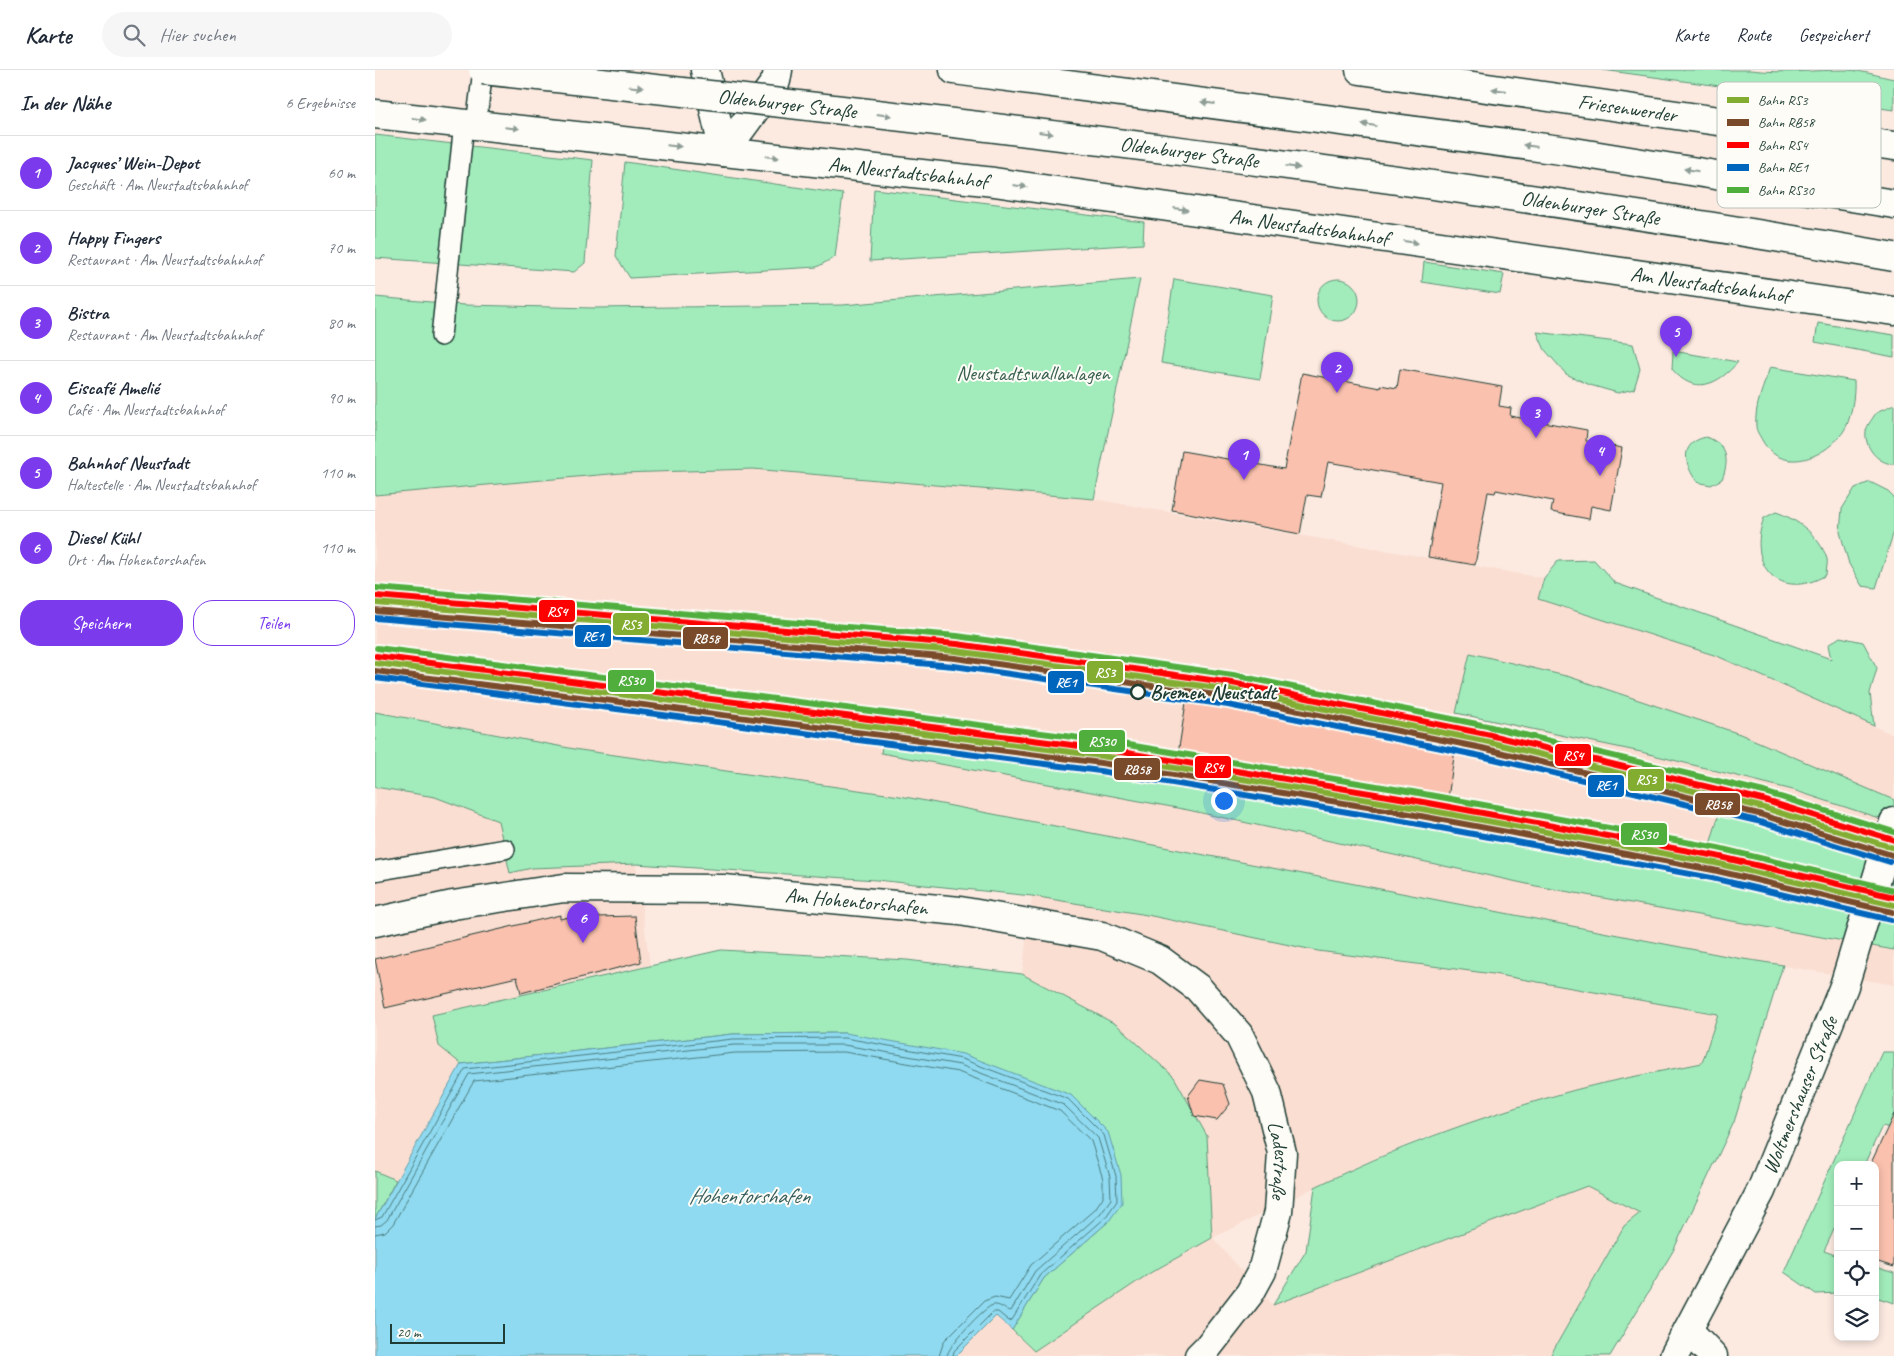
<!DOCTYPE html>
<html lang="de">
<meta charset="utf-8">
<style>
:root{--surface:#fff;--page:#f6f6f7;--text:#1f2937;--muted:#747a83;--line:#e0e1e3;--accent:#7c3aed}
body{margin:0;font-family:Caveat,sans-serif;background:var(--page);color:var(--text)}
.controls{position:absolute;right:15px;bottom:15px;display:grid;overflow:hidden;border-radius:10px;box-shadow:0 2px 8px #0003}
.controls button{width:45px;height:45px;display:grid;place-items:center;padding:0;border:0;border-bottom:1px solid var(--line);background:var(--surface);color:var(--text);font:25px sans-serif}
.scale{position:absolute;left:15px;bottom:12px;width:115px;box-sizing:border-box;padding-left:5px;border:2px solid #1f3d34;border-top:0;font-size:14px;line-height:18px;white-space:nowrap;color:#1f3d34;-webkit-text-stroke:4px #fdfcf7;paint-order:stroke}
.you{position:absolute;left:848px;top:730px;width:18px;height:18px;margin:-12px;border:4px solid #fff;border-radius:50%;background:#1a73e8;box-shadow:0 0 0 8px #1a73e833}
.badge{display:grid;place-items:center;width:32px;height:32px;border-radius:50%;background:var(--accent);color:#fff;font-size:16px;font-weight:700}
.pin{position:absolute;translate:-50% -41px;filter:drop-shadow(0 1px 2px #0008)}
.pin::after{content:'';position:absolute;top:26px;width:18px;height:15px;background:inherit;clip-path:polygon(0 0,100% 0,50% 100%)}
.list{margin:0;padding:0;list-style:none}
h2{display:flex;justify-content:space-between;align-items:center;height:65px;margin:0;padding:0 20px;font-size:21px}
h2 small{font-size:16px;font-weight:400;color:var(--muted)}
.list li{display:grid;grid-template-columns:32px 1fr auto;gap:15px;align-items:center;box-sizing:border-box;height:75px;padding:0 20px;border-top:1px solid var(--line)}
.list b{display:block;font-size:19px;white-space:nowrap}
.list p{margin:0;font-size:16px;white-space:nowrap;color:var(--muted)}
.list em{font-size:16px;font-style:normal;color:var(--muted)}
.actions{display:flex;gap:10px;padding:15px 20px}
.actions a{flex:1;padding:11px 0;border:1px solid var(--accent);border-radius:20px;text-align:center;font-size:18px;color:var(--accent)}
.actions .main{background:var(--accent);color:#fff}
.icon{flex:none;width:28px;height:28px;fill:none;stroke:currentColor;stroke-width:2;stroke-linecap:round;stroke-linejoin:round}
.map{position:relative;flex:none;width:1519px;height:1286px;overflow:hidden}
header{display:flex;align-items:center;gap:30px;box-sizing:border-box;height:70px;padding:0 25px;background:var(--surface);border-bottom:1px solid var(--line)}
header strong{font-size:24px}
nav{display:flex;gap:28px;margin-inline-start:auto;font-size:18px}
.search{width:350px;height:45px;background:var(--page);display:flex;align-items:center;gap:12px;box-sizing:border-box;padding:0 18px;border-radius:28px;color:var(--muted);font-size:19px}
main{display:flex}
aside{flex:1;background:var(--surface)}
.map>svg:first-child{display:block}
.built{fill:#fbded2}
.green{fill:#a2ecbb;stroke:#609478}
.water{fill:#8fdaf0;stroke:#629ba5}
.lines{fill:none;stroke-linecap:round;stroke-linejoin:round}
.shore{stroke:#4c7c7f;stroke-width:1}
.building{fill:#fac1ae;stroke:#1f3d34}
.service-casing{stroke:#1f3d34;stroke-width:22}
.minor-casing{stroke:#1f3d34;stroke-width:31}
.tertiary-casing{stroke:#1f3d34;stroke-width:31}
.secondary-casing{stroke:#1f3d34;stroke-width:31}
.trunk-casing{stroke:#1f3d34;stroke-width:31}
.service{stroke:#fdfcf7;stroke-width:19}
.minor{stroke:#fdfcf7;stroke-width:28}
.tertiary{stroke:#fdfcf7;stroke-width:28}
.secondary{stroke:#fdfcf7;stroke-width:28}
.trunk{stroke:#fdfcf7;stroke-width:28}
.trunk-bridge-casing{stroke:#1f3d34;stroke-width:31;stroke-linecap:butt}
.trunk-bridge{stroke:#fdfcf7;stroke-width:28}
.rail-1-casing{stroke:#fdfcf7;stroke-width:10}
.rail-2-casing{stroke:#fdfcf7;stroke-width:10}
.rail-3-casing{stroke:#fdfcf7;stroke-width:10}
.rail-4-casing{stroke:#fdfcf7;stroke-width:10}
.rail-5-casing{stroke:#fdfcf7;stroke-width:10}
.rail-1{stroke:#82ad30;stroke-width:6}
.rail-2{stroke:#7a4b2a;stroke-width:6}
.rail-3{stroke:#f00;stroke-width:6}
.rail-4{stroke:#0065bd;stroke-width:6}
.rail-5{stroke:#50ae3d;stroke-width:6}
.oneway{fill:#8e9c96}
.stop-dot{fill:#fdfcf7;stroke:#1f3d34;stroke-width:2.5}
.labels{text-anchor:middle;stroke-width:4;stroke-linejoin:round;paint-order:stroke}
.street-label{font-size:21px;fill:#1f3d34;stroke:#fdfcf7}
.park-label{font-size:21px;fill:#39604f;stroke:#fdfcf7}
.stop-label{font-size:21px;font-weight:bold;fill:#1f3d34;stroke:#fdfcf7;text-anchor:start}
.water-label{font-size:22px;font-style:italic;fill:#355c5a;stroke:#fdfcf7}
.key{fill:#fdfcf7;stroke:#bac3bc;stroke-width:1}
.key-label{font-size:14px;fill:#1f3d34}
.line-badge{stroke:#fdfcf7;stroke-width:2}
.badge-label{font-size:14px;text-anchor:middle;font-weight:bold;fill:#fff}
</style>
<header>
<strong>Karte</strong>
<div class="search"><svg class="icon" aria-label="search" viewBox="0 0 24 24"><circle cx="10" cy="10" r="6"/><path d="M15 15l6 6"/></svg>Hier suchen</div>
<nav><a>Karte</a><a>Route</a><a>Gespeichert</a></nav>
</header>
<main>
<aside>
<h2>In der Nähe<small>6 Ergebnisse</small></h2>
<ul class="list">
<li><span class="badge">1</span><div><b>Jacques’ Wein-Depot</b><p>Geschäft · Am Neustadtsbahnhof</p></div><em>60 m</em></li>
<li><span class="badge">2</span><div><b>Happy Fingers</b><p>Restaurant · Am Neustadtsbahnhof</p></div><em>70 m</em></li>
<li><span class="badge">3</span><div><b>Bistra</b><p>Restaurant · Am Neustadtsbahnhof</p></div><em>80 m</em></li>
<li><span class="badge">4</span><div><b>Eiscafé Amelié</b><p>Café · Am Neustadtsbahnhof</p></div><em>90 m</em></li>
<li><span class="badge">5</span><div><b>Bahnhof Neustadt</b><p>Haltestelle · Am Neustadtsbahnhof</p></div><em>110 m</em></li>
<li><span class="badge">6</span><div><b>Diesel Kühl</b><p>Ort · Am Hohentorshafen</p></div><em>110 m</em></li>
</ul>
<div class="actions"><a class="main">Speichern</a><a>Teilen</a></div>
</aside>
<div class="map">
<svg width="1519" height="1286" viewBox="0 0 1519 1286">
<rect width="100%" height="100%" fill="#fceae1"/>
<filter id="ink" filterUnits="userSpaceOnUse"><feTurbulence type="fractalNoise" baseFrequency=".02" numOctaves="2"/><feDisplacementMap in="SourceGraphic" scale="10" xChannelSelector="R" yChannelSelector="G"/><feConvolveMatrix kernelMatrix="1 2 1 2 8 2 1 2 1" color-interpolation-filters="sRGB"/></filter>
<g filter="url(#ink)">
<polygon class="built" points="60,395 723,400 719,429 1169,508 1164,529 1342,586 1519,665 1519,915 1363,888 1327,993 1183,1024 1046,1069 983,1096 838,1168 898,1235 1212,1116 1266,1143 1249,1156 1175,1286 581,1286 621,1246 659,1281 775,1203 837,1168 742,955 647,904 657,826 501,810 261,794 275,895 57,945 64,976 86,994 21,1110 0,1101 0,401"/>
<g class="green">
<path d="M1228,0H1375C1408,4 1440,0 1473,0C1488,1 1504,6 1519,9V40Z"/>
<polygon points="0,65 218,90 210,193 199,202 0,188"/>
<polygon points="250,92 468,124 460,187 442,197 255,208 241,186"/>
<polygon points="499,119 769,152 768,174 495,191"/>
<polygon points="1049,192 1129,204 1125,224 1047,212"/>
<circle cx="963" cy="230" r="21"/>
<polygon points="765,209 719,429 378,399 246,403 0,425 0,227 89,235 219,238 468,235"/>
<polygon points="799,209 898,225 885,309 786,293"/>
<polygon points="1443,253 1519,265 1519,287 1440,272"/>
<polygon points="1162,262 1258,274 1265,299 1259,319 1243,323 1215,315 1191,304 1170,280"/>
<path d="M1298,281L1363,292C1343,315 1319,326 1297,299Z"/>
<path d="M1395,297L1479,311C1480,324 1476,352 1468,362C1449,389 1406,405 1387,370C1385,366 1381,361 1381,356C1379,336 1389,316 1395,297Z"/>
<path d="M1519,335V394C1503,394 1489,377 1491,361C1492,355 1498,348 1501,343Z"/>
<path d="M1331,367C1352,374 1355,390 1347,409L1336,415L1322,412C1309,394 1304,373 1331,367Z"/>
<polygon points="1495,412 1513,421 1519,427 1519,461 1501,518 1487,516 1474,494 1465,462 1467,439 1480,418"/>
<path d="M1401,442C1422,449 1445,466 1452,489C1453,493 1451,500 1451,505C1405,532 1371,496 1389,448Z"/>
<polygon points="1219,490 1240,513 1456,589 1453,575 1465,567 1488,572 1502,598 1495,623 1499,656 1342,586 1163,529 1169,508 1183,491"/>
<polygon points="1095,583 1195,607 1365,664 1519,730 1519,753 1418,720 1266,682 1081,643"/>
<path d="M0,642L205,680L525,726L1362,888L1408,895L1359,1052L1298,1181L1235,1286H1175L1249,1156L1265,1143L1212,1116L898,1235L931,1181L940,1117C1017,1079 1099,1049 1182,1025C1229,1011 1279,1003 1327,993L1343,944L1118,904L943,881L772,845L657,826L501,810L261,794L157,798L135,803L123,751L60,727L0,717Z"/>
<polygon points="508,670 1026,748 1371,812 1519,850 1519,880 1161,816 813,740 506,683"/>
<polygon points="1346,737 1519,789 1519,822 1334,778"/>
<polygon points="346,880 532,890 647,904 742,955 799,1007 832,1066 837,1168 775,1203 659,1281 637,1260 669,1208 734,1151 470,963 358,964 86,994 64,976 57,945"/>
<polygon points="1507,982 1519,982 1519,1059 1507,1056 1489,1095 1463,1095 1463,1151 1449,1181 1463,1186 1463,1223 1441,1224 1409,1202"/>
<polygon points="0,1101 21,1110 0,1149"/>
<polygon points="1500,1197 1519,1203 1519,1233 1500,1227"/>
</g>
<polygon class="water" points="470,963 588,984 696,1025 733,1062 746,1105 747,1133 734,1151 669,1208 637,1260 621,1246 581,1286 0,1286 0,1149 86,994 358,964"/>
<g class="lines">
<g class="shore">
<polyline points="0,1150 7,1147 90,999 358,969 470,968 587,989 693,1029 729,1065 741,1106 742,1131 730,1148 665,1205 637,1250 634,1251 623,1242 618,1242 579,1281 578,1286"/>
<path d="M0,1156L6,1155L12,1150L94,1004L359,975H469L585,995L689,1035L723,1068L735,1107L736,1129L725,1144L660,1201L636,1241C630,1241 626,1234 618,1235C609,1237 572,1277 572,1286"/>
<polyline points="0,1164 10,1162 18,1154 99,1011 360,983 469,982 583,1002 685,1041 716,1071 728,1109 728,1127 720,1139 656,1195 634,1230 620,1227 609,1231 569,1271 564,1286"/>
</g>
</g>
<g class="building">
<polygon points="1025,299 1127,317 1124,336 1136,338 1135,346 1212,360 1211,371 1247,378 1236,440 1216,436 1214,449 1176,442 1178,431 1121,420 1120,423 1113,422 1100,495 1053,487 1066,412 953,392 946,427 932,425 925,464 797,440 807,381 909,399 927,303 1005,318 1005,315 1022,318"/>
<polygon points="812,626 947,647 1081,673 1073,728 939,704 803,684"/>
<polygon points="220,841 221,847 260,846 266,892 146,923 142,907 10,938 0,889 185,845 185,849"/>
<polygon points="825,1010 848,1014 855,1034 842,1050 819,1046 813,1026"/>
<polygon points="1519,1044 1519,1197 1500,1191 1500,1095 1495,1095"/>
</g>
<g class="lines">
<defs>
<g id="service">
<polyline points="101,55 108,0"/>
<polyline points="66,266 89,54"/>
<polyline points="0,801 130,779"/>
</g>
<g id="minor">
<path id="s1" d="M0,852L78,835L189,818L349,819L585,841L727,866L785,890L823,918L864,965L892,1022L907,1083L903,1142L887,1201L875,1223L833,1277L824,1286"/>
</g>
<g id="tertiary">
<polyline points="1313,1260 1338,1286"/>
<path id="s2" d="M1299,1286L1386,1121L1469,916L1519,752"/>
</g>
<g id="secondary">
<polyline points="330,0 349,82"/>
<path id="s3" d="M985,0L1519,76"/>
<path id="s4" d="M349,82L619,112L1519,241"/>
<polyline points="349,82 401,11 403,0"/>
</g>
<g id="trunk">
<polyline points="579,0 1193,81 1519,134"/>
<polyline points="0,44 349,82"/>
</g>
</defs>
<use href="#service" class="service-casing"/>
<use href="#minor" class="minor-casing"/>
<use href="#tertiary" class="tertiary-casing"/>
<use href="#secondary" class="secondary-casing"/>
<use href="#trunk" class="trunk-casing"/>
<use href="#service" class="service"/>
<use href="#minor" class="minor"/>
<use href="#tertiary" class="tertiary"/>
<use href="#secondary" class="secondary"/>
<use href="#trunk" class="trunk"/>
<defs>
<g id="trunk-bridge">
<path id="s5" d="M108,0C580,51 1051,106 1519,187"/>
</g>
</defs>
<use href="#trunk-bridge" class="trunk-bridge-casing"/>
<use href="#trunk-bridge" class="trunk-bridge"/>
<defs>
<g id="rail-1">
<polyline points="0,533 581,581 856,620 1109,671 1386,737 1519,778"/>
<polyline points="0,593 727,686 1036,737 1340,793 1519,835"/>
</g>
<g id="rail-2">
<polyline points="0,541 580,588 855,627 1107,678 1384,744 1517,785"/>
<polyline points="0,601 726,693 1035,744 1338,800 1517,842"/>
</g>
<g id="rail-3">
<polyline points="1,526 582,574 857,613 1111,664 1388,730 1519,770"/>
<polyline points="1,586 728,679 1037,730 1341,786 1519,827"/>
</g>
<g id="rail-4">
<polyline points="0,548 579,596 853,635 1106,686 1382,751 1515,792"/>
<polyline points="0,608 725,701 1033,752 1337,808 1516,850"/>
</g>
<g id="rail-5">
<polyline points="1,518 582,566 858,605 1112,656 1389,722 1519,762"/>
<polyline points="2,578 729,671 1038,722 1343,778 1519,820"/>
</g>
</defs>
<use href="#rail-1" class="rail-1-casing"/>
<use href="#rail-2" class="rail-2-casing"/>
<use href="#rail-3" class="rail-3-casing"/>
<use href="#rail-4" class="rail-4-casing"/>
<use href="#rail-5" class="rail-5-casing"/>
<use href="#rail-1" class="rail-1"/>
<use href="#rail-2" class="rail-2"/>
<use href="#rail-3" class="rail-3"/>
<use href="#rail-4" class="rail-4"/>
<use href="#rail-5" class="rail-5"/>
</g>
<defs><path id="oneway-solid" d="M-6-.8H1V-3.2L6.5 0L1 3.2V.8H-6Z" transform="scale(1.25)"/></defs>
<g class="oneway">
<use href="#oneway-solid" transform="translate(261 17) rotate(6)"/>
<use href="#oneway-solid" transform="translate(1124 20) rotate(-172)"/>
<use href="#oneway-solid" transform="translate(833 33) rotate(-172)"/>
<use href="#oneway-solid" transform="translate(509 45) rotate(7)"/>
<use href="#oneway-solid" transform="translate(44 49) rotate(7)"/>
<use href="#oneway-solid" transform="translate(994 55) rotate(-172)"/>
<use href="#oneway-solid" transform="translate(137 58) rotate(6)"/>
<use href="#oneway-solid" transform="translate(671 63) rotate(8)"/>
<use href="#oneway-solid" transform="translate(299 76) rotate(6)"/>
<use href="#oneway-solid" transform="translate(1155 76) rotate(-172)"/>
<use href="#oneway-solid" transform="translate(397 87) rotate(7)"/>
<use href="#oneway-solid" transform="translate(918 97) rotate(8)"/>
<use href="#oneway-solid" transform="translate(1316 100) rotate(-171)"/>
<use href="#oneway-solid" transform="translate(645 116) rotate(8)"/>
<use href="#oneway-solid" transform="translate(806 139) rotate(8)"/>
<use href="#oneway-solid" transform="translate(1036 172) rotate(8)"/>
</g>
</g>
<circle class="stop-dot" cx="763" cy="622" r="7"/>
<g class="labels">
<g class="street-label">
<text dy="7" stroke="none"><textPath href="#s5" startOffset="306">Oldenburger Straße</textPath></text>
<text dy="7" stroke="none"><textPath href="#s3" startOffset="270">Friesenwerder</textPath></text>
<text dy="7" stroke="none"><textPath href="#s5" startOffset="711">Oldenburger Straße</textPath></text>
<text dy="7" stroke="none"><textPath href="#s4" startOffset="185">Am Neustadtsbahnhof</textPath></text>
<text dy="7" stroke="none"><textPath href="#s5" startOffset="1116">Oldenburger Straße</textPath></text>
<text dy="7" stroke="none"><textPath href="#s4" startOffset="590">Am Neustadtsbahnhof</textPath></text>
<text dy="7" stroke="none"><textPath href="#s4" startOffset="995">Am Neustadtsbahnhof</textPath></text>
<text dy="7" stroke="none"><textPath href="#s1" startOffset="485">Am Hohentorshafen</textPath></text>
<text dy="7" stroke="none"><textPath href="#s2" startOffset="290">Woltmershauser Straße</textPath></text>
<text dy="7" stroke="none"><textPath href="#s1" startOffset="1039">Ladestraße</textPath></text>
</g>
<g class="park-label">
<text x="658" y="310">Neustadtswallanlagen</text>
</g>
<g class="stop-label">
<text x="775" y="629">Bremen Neustadt</text>
</g>
<g class="water-label">
<text x="374" y="1133">Hohentorshafen</text>
</g>
</g>
<rect x="1342" y="12" width="164" height="126" rx="8" class="key"/>
<rect x="1352" y="27" width="22" height="6" fill="#82ad30"/>
<rect x="1352" y="49" width="22" height="7" fill="#7a4b2a"/>
<rect x="1352" y="72" width="22" height="6" fill="#f00"/>
<rect x="1352" y="94" width="22" height="7" fill="#0065bd"/>
<rect x="1352" y="117" width="22" height="6" fill="#50ae3d"/>
<g class="key-label">
<text x="1383" y="35">Bahn RS3</text>
<text x="1383" y="57">Bahn RB58</text>
<text x="1383" y="80">Bahn RS4</text>
<text x="1383" y="102">Bahn RE1</text>
<text x="1383" y="125">Bahn RS30</text>
</g>
<g class="line-badge">
<rect x="163" y="529" width="38" height="24" rx="5" fill="#f00"/>
<rect x="237" y="542" width="38" height="24" rx="5" fill="#82ad30"/>
<rect x="199" y="554" width="38" height="24" rx="5" fill="#0065bd"/>
<rect x="307" y="556" width="47" height="24" rx="5" fill="#7a4b2a"/>
<rect x="711" y="590" width="38" height="24" rx="5" fill="#82ad30"/>
<rect x="232" y="599" width="48" height="24" rx="5" fill="#50ae3d"/>
<rect x="672" y="600" width="38" height="24" rx="5" fill="#0065bd"/>
<rect x="703" y="659" width="48" height="24" rx="5" fill="#50ae3d"/>
<rect x="1179" y="673" width="38" height="24" rx="5" fill="#f00"/>
<rect x="819" y="685" width="38" height="24" rx="5" fill="#f00"/>
<rect x="738" y="687" width="48" height="24" rx="5" fill="#7a4b2a"/>
<rect x="1252" y="698" width="38" height="24" rx="5" fill="#82ad30"/>
<rect x="1212" y="704" width="38" height="24" rx="5" fill="#0065bd"/>
<rect x="1319" y="722" width="47" height="24" rx="5" fill="#7a4b2a"/>
<rect x="1245" y="752" width="48" height="24" rx="5" fill="#50ae3d"/>
</g>
<g class="badge-label">
<text x="182" y="546">RS4</text>
<text x="256" y="559">RS3</text>
<text x="218" y="571">RE1</text>
<text x="331" y="573">RB58</text>
<text x="730" y="607">RS3</text>
<text x="256" y="615">RS30</text>
<text x="691" y="617">RE1</text>
<text x="727" y="676">RS30</text>
<text x="1198" y="690">RS4</text>
<text x="838" y="702">RS4</text>
<text x="762" y="704">RB58</text>
<text x="1271" y="714">RS3</text>
<text x="1231" y="720">RE1</text>
<text x="1343" y="739">RB58</text>
<text x="1269" y="769">RS30</text>
</g>
</svg>
<div class="controls">
<button>+</button>
<button>−</button>
<button><svg class="icon" aria-label="locate" viewBox="0 0 24 24"><circle cx="12" cy="12" r="6"/><path d="M12 2v4M12 18v4M2 12h4M18 12h4"/></svg></button>
<button><svg class="icon" aria-label="layers" viewBox="0 0 24 24"><path d="M12 4l9 5-9 5-9-5zM3 14l9 5 9-5"/></svg></button>
</div>
<div class="scale">20 m</div>
<div class="you"></div>
<div class="pin badge" style="left:869px;top:410px">1</div>
<div class="pin badge" style="left:962px;top:323px">2</div>
<div class="pin badge" style="left:1161px;top:368px">3</div>
<div class="pin badge" style="left:1225px;top:406px">4</div>
<div class="pin badge" style="left:1301px;top:287px">5</div>
<div class="pin badge" style="left:208px;top:873px">6</div>
</div>
</main>
